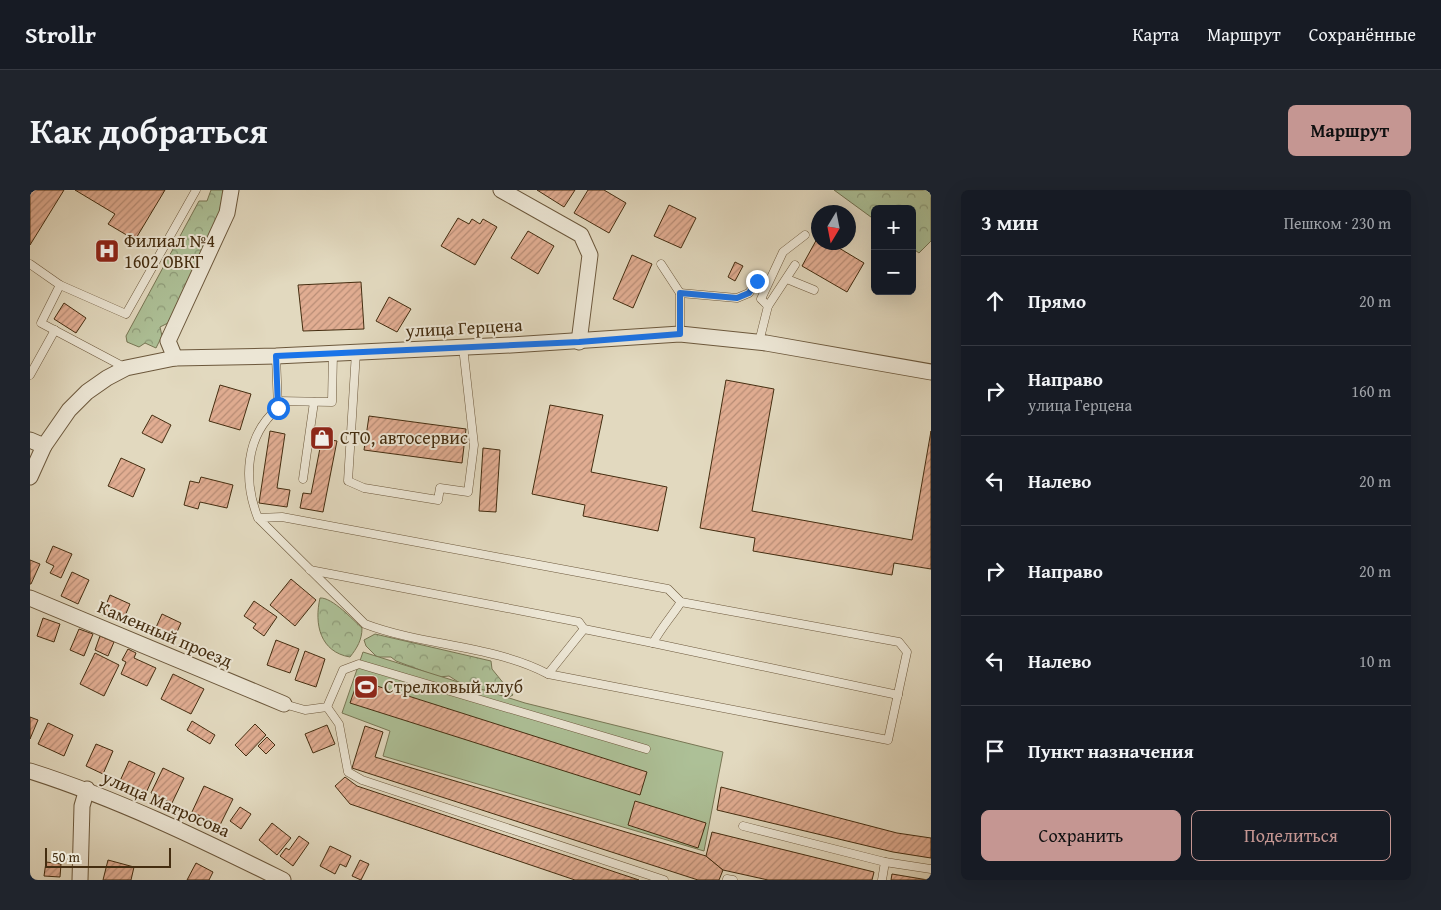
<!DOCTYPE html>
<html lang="ru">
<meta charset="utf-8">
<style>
:root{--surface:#171b24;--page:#20242c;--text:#f1f3f6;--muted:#9ea1a6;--line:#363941;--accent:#c59692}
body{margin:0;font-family:"Gentium Book Plus",serif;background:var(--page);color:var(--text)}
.controls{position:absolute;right:15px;top:15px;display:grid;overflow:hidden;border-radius:8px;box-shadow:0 5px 20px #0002}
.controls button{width:45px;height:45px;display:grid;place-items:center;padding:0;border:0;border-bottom:1px solid var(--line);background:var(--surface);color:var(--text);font:25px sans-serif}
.compass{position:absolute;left:781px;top:15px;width:45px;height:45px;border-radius:50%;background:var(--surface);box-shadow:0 5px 20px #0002;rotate:190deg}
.scale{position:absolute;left:15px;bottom:12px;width:126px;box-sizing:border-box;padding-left:5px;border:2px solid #442d10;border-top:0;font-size:14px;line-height:18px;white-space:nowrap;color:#442d10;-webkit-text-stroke:4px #ece6d5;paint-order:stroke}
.stop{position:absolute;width:15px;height:15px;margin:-11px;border:4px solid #1a73e8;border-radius:50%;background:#fff}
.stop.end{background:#1a73e8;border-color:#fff;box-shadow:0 1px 5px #0008}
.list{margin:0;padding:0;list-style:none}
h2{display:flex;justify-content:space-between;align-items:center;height:65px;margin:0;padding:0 20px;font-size:21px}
h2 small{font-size:16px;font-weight:400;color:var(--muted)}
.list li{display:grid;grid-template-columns:32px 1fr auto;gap:15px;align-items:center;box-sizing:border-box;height:90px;padding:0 20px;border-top:1px solid var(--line)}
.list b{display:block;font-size:19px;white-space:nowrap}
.list p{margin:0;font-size:16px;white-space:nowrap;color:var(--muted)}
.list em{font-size:16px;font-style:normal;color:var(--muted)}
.actions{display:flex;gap:10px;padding:15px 20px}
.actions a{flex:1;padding:11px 0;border:1px solid var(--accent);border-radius:8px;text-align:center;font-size:18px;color:var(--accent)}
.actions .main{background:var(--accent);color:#111}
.icon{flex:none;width:28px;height:28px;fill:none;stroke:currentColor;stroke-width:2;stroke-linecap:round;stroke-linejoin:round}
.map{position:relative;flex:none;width:901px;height:690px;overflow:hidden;border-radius:8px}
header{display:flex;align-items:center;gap:30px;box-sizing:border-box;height:70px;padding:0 25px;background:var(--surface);border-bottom:1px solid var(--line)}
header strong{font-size:24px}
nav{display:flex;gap:28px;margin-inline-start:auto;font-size:18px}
.intro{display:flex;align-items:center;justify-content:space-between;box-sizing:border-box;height:120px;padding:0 30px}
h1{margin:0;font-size:35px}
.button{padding:12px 22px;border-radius:8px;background:var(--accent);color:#111;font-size:18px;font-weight:700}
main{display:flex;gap:30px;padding:0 30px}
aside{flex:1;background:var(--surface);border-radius:8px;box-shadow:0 5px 20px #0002}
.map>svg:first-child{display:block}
.forest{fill:url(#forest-crowns);stroke:#787654}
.pitch{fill:#adc097;stroke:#787654}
.building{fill:url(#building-hatch);stroke:#442d10}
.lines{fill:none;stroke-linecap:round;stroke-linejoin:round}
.lane-casing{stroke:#6c583c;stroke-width:9}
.street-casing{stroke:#6c583c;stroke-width:17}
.lane{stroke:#ece6d5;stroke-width:8}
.street{stroke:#ece6d5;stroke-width:15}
.route{stroke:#1a73e8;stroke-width:6}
.labels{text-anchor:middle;stroke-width:4;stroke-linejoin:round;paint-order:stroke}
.poi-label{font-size:18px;fill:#442d10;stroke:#ece6d5;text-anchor:start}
.street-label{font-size:18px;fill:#442d10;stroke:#ece6d5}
</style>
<header>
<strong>Strollr</strong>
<nav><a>Карта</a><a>Маршрут</a><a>Сохранённые</a></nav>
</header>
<div class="intro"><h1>Как добраться</h1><a class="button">Маршрут</a></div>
<main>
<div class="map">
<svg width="901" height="690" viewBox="0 0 901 690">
<defs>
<pattern id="forest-crowns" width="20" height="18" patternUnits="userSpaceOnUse" patternTransform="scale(1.25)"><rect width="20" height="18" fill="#adc097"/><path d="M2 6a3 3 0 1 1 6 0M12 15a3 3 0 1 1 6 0" fill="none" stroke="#8e9c7a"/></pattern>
<pattern id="building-hatch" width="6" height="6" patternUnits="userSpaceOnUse" patternTransform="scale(1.25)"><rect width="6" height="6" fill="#e1ad92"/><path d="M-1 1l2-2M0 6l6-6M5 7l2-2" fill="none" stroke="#b88d76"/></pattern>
</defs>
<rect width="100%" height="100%" fill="#e2d9bf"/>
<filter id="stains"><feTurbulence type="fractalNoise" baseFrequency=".004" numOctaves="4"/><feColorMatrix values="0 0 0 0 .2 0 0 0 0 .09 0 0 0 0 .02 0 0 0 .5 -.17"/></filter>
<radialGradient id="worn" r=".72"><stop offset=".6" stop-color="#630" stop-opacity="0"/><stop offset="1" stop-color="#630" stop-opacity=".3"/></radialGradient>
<g class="forest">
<polygon points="181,0 193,0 192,18 138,133 130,137 132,146 126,158 115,153 109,157 97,152 96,146 169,11 177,11"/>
<polygon points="804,0 901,0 901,51 889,63 882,58 882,19 845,19 845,30"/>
<path d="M290,408C302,407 323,430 332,438C332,450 327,458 320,467C290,462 284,434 290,408Z"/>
<polygon points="345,444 461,471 462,479 483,505 477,508 433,495 419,486 409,487 366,471 361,467 347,467 336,456 334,450"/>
</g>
<polygon class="pitch" points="333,462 495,513 693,562 674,661 353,566 360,541 312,523"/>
<g class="building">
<polygon points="0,0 34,0 0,55"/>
<polygon points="45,0 135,0 105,50 78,34 85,24"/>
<polygon points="507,0 545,0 534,17"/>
<polygon points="558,0 574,0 596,13 579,43 544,23"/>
<polygon points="639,15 666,28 651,58 624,46"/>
<polygon points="428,28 439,34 442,29 450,34 453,29 467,37 445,75 411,56"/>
<polygon points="498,41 524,56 508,84 481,68"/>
<polygon points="788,47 788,52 799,52 834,73 817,102 772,76"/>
<polygon points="602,65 622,74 603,118 583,109"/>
<polygon points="705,72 713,76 705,91 698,87"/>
<polygon points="331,92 334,139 273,141 268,95"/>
<polygon points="359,107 381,119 367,142 346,131"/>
<polygon points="34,113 56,128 46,143 24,129"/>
<polygon points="696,190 744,199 722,321 882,350 901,241 901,379 864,373 862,385 723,361 725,348 670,338"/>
<polygon points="190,195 221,204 210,240 179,231"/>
<polygon points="520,215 573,225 561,282 637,297 628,341 553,326 555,315 502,304"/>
<polygon points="122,225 141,235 132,253 112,243"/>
<polygon points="339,226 436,239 432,273 334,260"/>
<polygon points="240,241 255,244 247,298 260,300 257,317 229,313"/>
<polygon points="292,248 307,251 293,322 270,318 273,303 281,304"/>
<polygon points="453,258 470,260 466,322 449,321"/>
<polygon points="91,268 115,279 103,307 78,296"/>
<polygon points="171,287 203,295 197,318 170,312 168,319 154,315 160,291 169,293"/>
<polygon points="23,356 42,364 31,388 20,383 24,376 16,372"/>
<polygon points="0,370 10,374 1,394 0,394"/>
<polygon points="42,382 59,390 48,414 31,406"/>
<polygon points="261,389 286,410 265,436 240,415"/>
<polygon points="80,405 100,414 92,433 72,425"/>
<polygon points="224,411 247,427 234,446 223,438 226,434 214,426"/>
<polygon points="132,424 151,433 142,453 123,444"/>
<polygon points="13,428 30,434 24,452 7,446"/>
<polygon points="49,439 63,444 54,466 40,460"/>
<polygon points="70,446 84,452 78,466 65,460"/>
<polygon points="246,450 269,459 260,483 237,475"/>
<polygon points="98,459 106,463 104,468 126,478 117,496 91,484 96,472 92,470"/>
<polygon points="275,461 295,469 286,497 265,490"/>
<polygon points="65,463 89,475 74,506 50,494"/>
<polygon points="143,484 174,499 161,524 131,509"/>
<polygon points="328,490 617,582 610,605 320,513"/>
<polygon points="0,527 8,530 0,549"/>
<polygon points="162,531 185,545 180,554 157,540"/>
<polygon points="18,533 43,545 34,566 8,554"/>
<polygon points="225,534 236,545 216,566 205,555"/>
<polygon points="297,535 305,554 283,563 275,544"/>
<polygon points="335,536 353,542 345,567 676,666 693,680 689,690 668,690 322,578"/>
<polygon points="237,547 245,555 236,564 228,556"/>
<polygon points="66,554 83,561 73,584 56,576"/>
<polygon points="99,571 125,583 116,603 90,591"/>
<polygon points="133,578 154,588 142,613 121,603"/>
<polygon points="315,587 327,596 609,690 545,690 320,614 305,596"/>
<polygon points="174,596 203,609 190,635 162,622"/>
<polygon points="691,597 867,643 901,648 901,668 863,662 687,620"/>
<polygon points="605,611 676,633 668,658 598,635"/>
<polygon points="210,617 221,624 211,639 200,631"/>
<polygon points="242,633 261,648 247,665 229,650"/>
<polygon points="682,642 844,682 842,690 738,690 693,680 676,666"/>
<polygon points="269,646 279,653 263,676 250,666 256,658 259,660"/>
<polygon points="300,656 321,666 316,677 310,674 305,684 290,676"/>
<polygon points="78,670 104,677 101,690 73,690"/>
<polygon points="330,670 339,674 331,690 322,686"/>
<polygon points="16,672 31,674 30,687 14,686"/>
<polygon points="166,673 183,682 179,690 157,690"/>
<polygon points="862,684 898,690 861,690"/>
</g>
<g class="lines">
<defs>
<g id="lane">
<polyline points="0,74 30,95 96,124 166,0"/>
<polyline points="631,74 650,103 650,144"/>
<polyline points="757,89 784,100"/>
<polyline points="30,95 11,133 96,178"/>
<polyline points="650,103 707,108 719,103 727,91 738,92"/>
<polyline points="738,116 731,109 753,62 775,45"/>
<polyline points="729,152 738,116 765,75"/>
<polyline points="326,162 318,291 334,298 408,310 410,298 438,302 444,255 433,157"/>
<polyline points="0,185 25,140"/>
<polyline points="248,211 302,212 303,163"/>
<polyline points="273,289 284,212"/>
<path d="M228,328L252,327L638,399L651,412L869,452L877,462L858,550L518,484C463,455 393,456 335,434L228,328C213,290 215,246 248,218L246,166"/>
<polyline points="280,380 549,432 554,439"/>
<polyline points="623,453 868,505"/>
<path d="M518,484L554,439L623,453C631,438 642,426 651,412"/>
<polyline points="254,514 275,520 297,517 313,480 329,474 616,559"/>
<polyline points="297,517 309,534 318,582 332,590 634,690"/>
<polyline points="713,636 855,672 901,679"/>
<polyline points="697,689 703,690"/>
<polyline points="852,690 855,672"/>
</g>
<g id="street">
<polyline points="471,0 551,45 560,65 549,152"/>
<polyline points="145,168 138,151 197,23 201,0"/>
<polyline points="0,250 14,256 39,220 57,202 77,188 96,178 145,168 246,166 481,155 650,144 736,153 901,182"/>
<polyline points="0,287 14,256"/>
<polyline points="0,408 254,514"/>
<path d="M0,581C88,609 170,649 253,690"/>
<polyline points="50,690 52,616 57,599"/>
</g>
</defs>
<use href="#lane" class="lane-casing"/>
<use href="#street" class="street-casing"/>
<use href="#lane" class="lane"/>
<use href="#street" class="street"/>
</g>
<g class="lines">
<polyline class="route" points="248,218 246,166 549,152 650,144 650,103 707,108 719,103 727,91"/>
</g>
<defs>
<symbol id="hospital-square" viewBox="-11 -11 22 22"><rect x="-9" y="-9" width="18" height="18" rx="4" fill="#8f2418" stroke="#ece6d5"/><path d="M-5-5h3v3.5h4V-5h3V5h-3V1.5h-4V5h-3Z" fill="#fff"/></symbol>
<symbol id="shop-square" viewBox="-11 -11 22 22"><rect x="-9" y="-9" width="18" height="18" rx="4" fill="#8f2418" stroke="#ece6d5"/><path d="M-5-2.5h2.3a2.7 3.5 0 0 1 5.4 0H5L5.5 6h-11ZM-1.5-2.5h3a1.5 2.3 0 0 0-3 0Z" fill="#fff"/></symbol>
<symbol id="stadium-square" viewBox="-11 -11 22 22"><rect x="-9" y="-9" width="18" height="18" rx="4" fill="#8f2418" stroke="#ece6d5"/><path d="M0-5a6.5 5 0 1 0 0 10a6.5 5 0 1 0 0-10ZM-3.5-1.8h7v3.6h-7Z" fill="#fff"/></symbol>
</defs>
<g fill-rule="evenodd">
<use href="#hospital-square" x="63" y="47" width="28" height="28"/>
<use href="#shop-square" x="278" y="234" width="28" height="28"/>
<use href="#stadium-square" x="322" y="483" width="28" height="28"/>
</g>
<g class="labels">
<g class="poi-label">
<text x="94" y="57">Филиал №4<tspan x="94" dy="21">1602 ОВКГ</tspan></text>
<text x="310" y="254">СТО, автосервис</text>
<text x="354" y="503">Стрелковый клуб</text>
</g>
<g class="street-label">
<text transform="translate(434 138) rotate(-3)" y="6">улица Герцена</text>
<text transform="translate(135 444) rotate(23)" y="6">Каменный проезд</text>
<text transform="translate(136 614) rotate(24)" y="6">улица Матросова</text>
</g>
</g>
<rect width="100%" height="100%" filter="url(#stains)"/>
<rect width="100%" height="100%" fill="url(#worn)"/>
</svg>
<div class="controls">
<button>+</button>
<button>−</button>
</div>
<svg class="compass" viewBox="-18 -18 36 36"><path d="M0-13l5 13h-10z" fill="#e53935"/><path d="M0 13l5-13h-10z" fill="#9ea1a6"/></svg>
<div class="scale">50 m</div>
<div class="stop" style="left:248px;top:218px"></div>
<div class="stop end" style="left:727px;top:91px"></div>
</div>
<aside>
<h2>3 мин<small>Пешком · 230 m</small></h2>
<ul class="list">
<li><svg class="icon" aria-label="ahead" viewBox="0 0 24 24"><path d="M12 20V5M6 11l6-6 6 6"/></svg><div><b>Прямо</b></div><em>20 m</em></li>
<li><svg class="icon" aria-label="right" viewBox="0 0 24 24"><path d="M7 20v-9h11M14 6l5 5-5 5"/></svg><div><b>Направо</b><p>улица Герцена</p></div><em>160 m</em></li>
<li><svg class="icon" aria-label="left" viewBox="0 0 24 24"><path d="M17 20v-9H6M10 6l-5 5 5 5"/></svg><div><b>Налево</b></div><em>20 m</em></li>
<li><svg class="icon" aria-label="right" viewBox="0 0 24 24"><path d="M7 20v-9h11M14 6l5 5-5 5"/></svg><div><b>Направо</b></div><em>20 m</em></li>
<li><svg class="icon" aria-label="left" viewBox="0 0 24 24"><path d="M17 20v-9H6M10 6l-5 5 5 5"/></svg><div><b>Налево</b></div><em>10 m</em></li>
<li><svg class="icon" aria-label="arrive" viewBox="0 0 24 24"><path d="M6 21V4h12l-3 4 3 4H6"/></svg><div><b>Пункт назначения</b></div></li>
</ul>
<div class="actions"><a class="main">Сохранить</a><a>Поделиться</a></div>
</aside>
</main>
